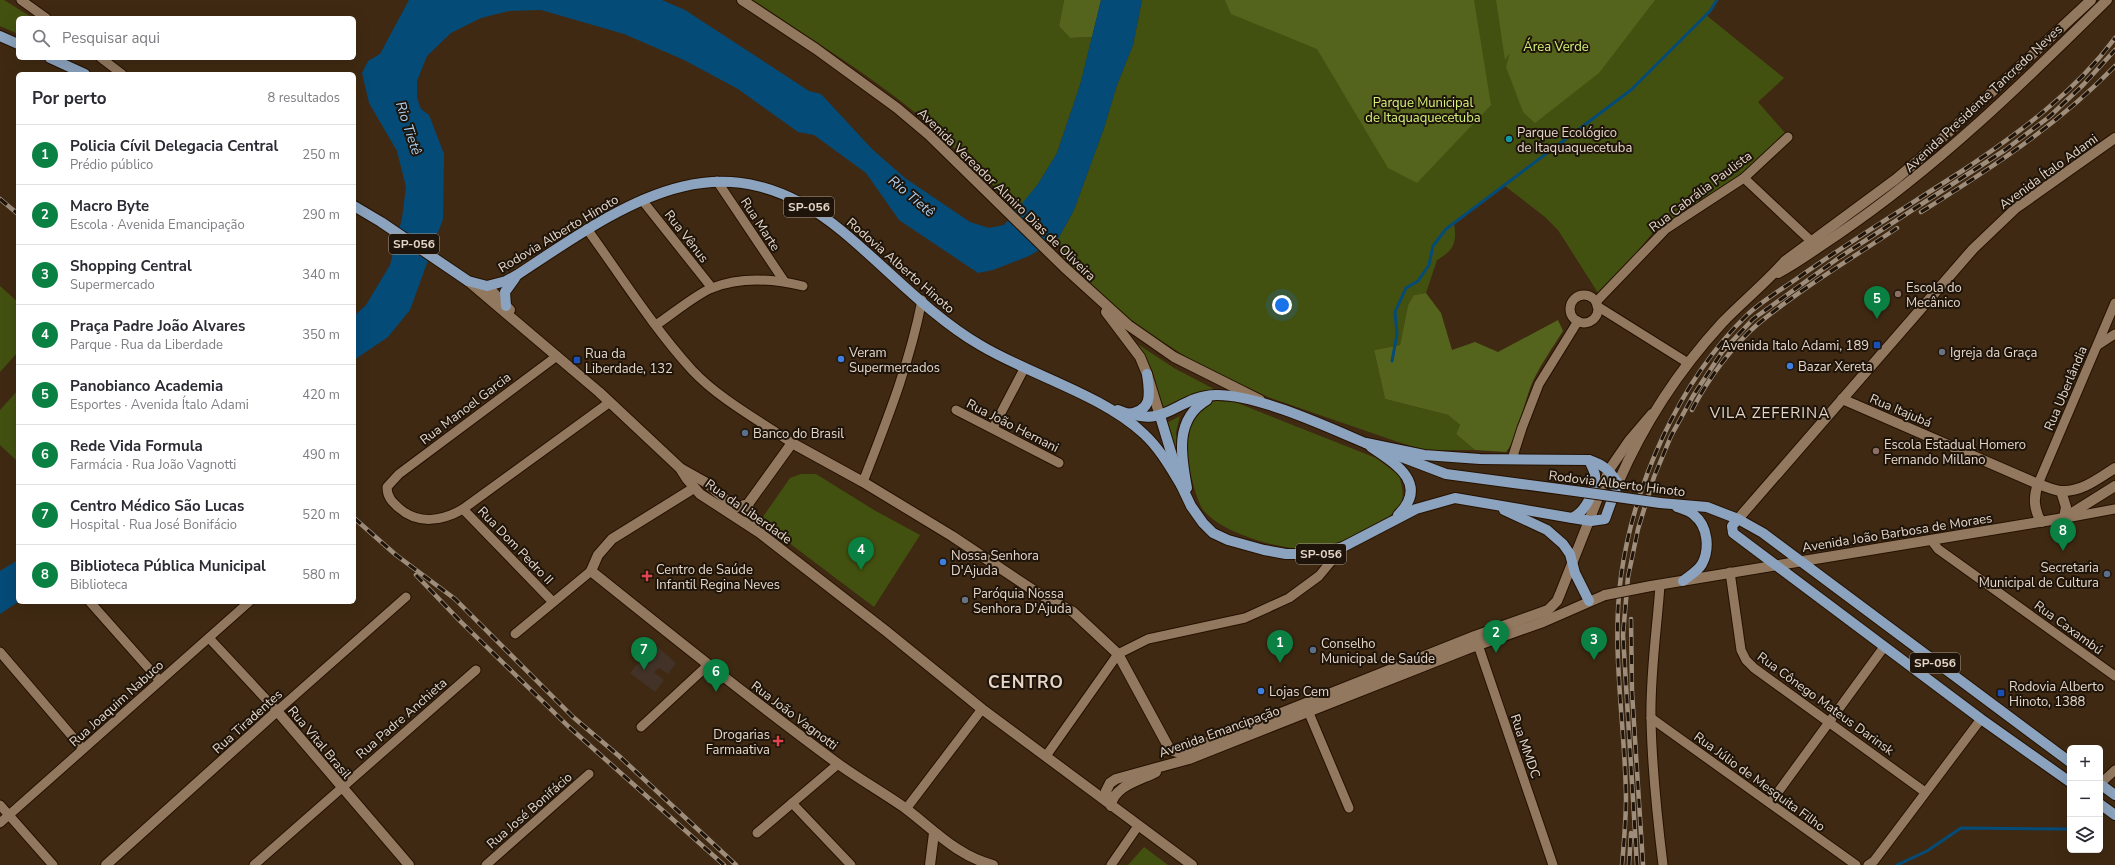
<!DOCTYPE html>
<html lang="pt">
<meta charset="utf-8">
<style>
:root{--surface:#fff;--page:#f7f7f7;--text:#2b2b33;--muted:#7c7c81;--line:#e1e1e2;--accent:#0b8043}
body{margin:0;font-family:"Nunito Sans",sans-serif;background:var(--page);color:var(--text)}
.controls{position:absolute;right:12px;bottom:12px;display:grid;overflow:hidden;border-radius:6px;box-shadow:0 4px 16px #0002}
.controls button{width:36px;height:36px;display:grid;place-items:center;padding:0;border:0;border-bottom:1px solid var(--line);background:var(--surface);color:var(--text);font:20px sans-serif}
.you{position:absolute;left:1282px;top:305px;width:14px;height:14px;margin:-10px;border:3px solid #fff;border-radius:50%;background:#1a73e8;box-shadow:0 0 0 6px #1a73e833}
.badge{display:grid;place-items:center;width:26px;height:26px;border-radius:50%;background:var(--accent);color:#fff;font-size:13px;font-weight:700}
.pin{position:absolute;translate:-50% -33px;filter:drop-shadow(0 1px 2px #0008)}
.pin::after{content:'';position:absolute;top:21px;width:14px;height:12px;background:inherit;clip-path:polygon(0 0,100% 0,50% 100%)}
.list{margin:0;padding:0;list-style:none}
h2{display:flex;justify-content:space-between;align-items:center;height:52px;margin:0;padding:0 16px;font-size:17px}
h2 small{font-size:13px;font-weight:400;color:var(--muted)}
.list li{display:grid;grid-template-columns:26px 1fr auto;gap:12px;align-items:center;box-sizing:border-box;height:60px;padding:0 16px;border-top:1px solid var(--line)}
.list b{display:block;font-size:15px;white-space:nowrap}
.list p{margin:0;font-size:13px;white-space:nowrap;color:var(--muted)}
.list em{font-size:13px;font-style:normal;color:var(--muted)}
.icon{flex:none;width:22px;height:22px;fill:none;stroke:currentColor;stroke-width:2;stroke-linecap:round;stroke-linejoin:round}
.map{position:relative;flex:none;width:2115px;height:865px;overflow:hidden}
.search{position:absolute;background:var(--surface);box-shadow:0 4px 16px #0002;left:16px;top:16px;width:340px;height:44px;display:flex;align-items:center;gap:10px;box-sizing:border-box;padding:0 14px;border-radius:6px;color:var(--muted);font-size:15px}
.panel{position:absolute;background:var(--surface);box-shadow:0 4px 16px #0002;left:16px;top:72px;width:340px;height:532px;border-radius:6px}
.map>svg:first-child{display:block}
.medical{fill:#423227}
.green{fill:#435110}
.forest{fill:#54641c}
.water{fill:#054b78}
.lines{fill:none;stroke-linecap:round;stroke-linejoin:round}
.stream{stroke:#054b78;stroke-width:3}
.minor-casing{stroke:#251100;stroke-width:11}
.tertiary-casing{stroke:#251100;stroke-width:12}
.secondary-casing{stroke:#251100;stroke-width:12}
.primary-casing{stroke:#251100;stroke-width:12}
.minor{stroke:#92785f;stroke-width:9}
.tertiary{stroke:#92785f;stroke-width:10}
.secondary{stroke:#92785f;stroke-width:10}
.primary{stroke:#8ba3be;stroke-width:10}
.rail-casing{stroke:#9f8d7b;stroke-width:4.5}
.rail{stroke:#1e140a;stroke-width:3;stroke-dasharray:9;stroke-linecap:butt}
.secondary-bridge-casing{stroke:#251100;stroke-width:12;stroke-linecap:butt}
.primary-bridge-casing{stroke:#251100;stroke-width:12;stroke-linecap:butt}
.secondary-bridge{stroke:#92785f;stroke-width:10}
.primary-bridge{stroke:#8ba3be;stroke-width:10}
.culture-dot{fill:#0f9aa8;stroke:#1e140a;stroke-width:1.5}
.education-dot{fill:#8d6e63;stroke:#1e140a;stroke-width:1.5}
.transit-dot{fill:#1a4fb4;stroke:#1e140a;stroke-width:1.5}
.worship-dot{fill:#6b7280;stroke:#1e140a;stroke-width:1.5}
.shop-dot{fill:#3f7fe0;stroke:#1e140a;stroke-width:1.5}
.service-dot{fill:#5c6f8a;stroke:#1e140a;stroke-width:1.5}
.health-dot{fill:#e0444e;stroke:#1e140a;stroke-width:1.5}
.labels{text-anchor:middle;stroke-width:4;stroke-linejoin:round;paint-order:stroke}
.shield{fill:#1e140a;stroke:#a99c8f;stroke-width:1}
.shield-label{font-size:12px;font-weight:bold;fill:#e5d6c8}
.park-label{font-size:13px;fill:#d4f37a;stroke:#1e140a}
.street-label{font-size:13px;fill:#e5d6c8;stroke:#1e140a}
.poi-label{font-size:13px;fill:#e5d6c8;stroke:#1e140a;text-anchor:start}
.water-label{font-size:14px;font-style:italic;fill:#acd1f2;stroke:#1e140a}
.quarter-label{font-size:15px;letter-spacing:1px;fill:#e5d6c8;stroke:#1e140a}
.district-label{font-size:17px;font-weight:bold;letter-spacing:1px;fill:#e5d6c8;stroke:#1e140a}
</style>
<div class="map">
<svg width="2115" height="865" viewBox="0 0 2115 865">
<rect width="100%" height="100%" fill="#3f2912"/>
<polygon class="medical" points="653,643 676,663 668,674 659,668 654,672 664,680 655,692 630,673 640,661 645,665 649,661 644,655"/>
<g class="green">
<polygon points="0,0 4,0 33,18 18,18 18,34 0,26"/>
<path d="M753,0H1064L1059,26L1070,38L1092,37L1080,85L1057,153L1038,184L1020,207C980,179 950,140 912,110C862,70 806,36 753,0Z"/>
<path d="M1142,0H1717L1706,15L1784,78L1758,102L1786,134L1742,175L1656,229L1600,296L1558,230L1545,217L1505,186L1454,223C1457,243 1454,250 1437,260L1426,293L1414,295L1408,305L1400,345L1374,350L1385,399L1448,415L1460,425L1456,434L1475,450H1425L1398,442L1268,397L1196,363L1133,323L1102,298L1063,257L1058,239L1074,210L1104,128L1117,85L1133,45Z"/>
<polygon points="0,286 18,302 18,352 0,372"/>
<polygon points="1133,341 1174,368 1214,389 1201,393 1163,414"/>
<polygon points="18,390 18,462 0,445 0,410"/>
<path d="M1216,401L1235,402L1376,458L1399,475C1401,483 1404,492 1402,500C1397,519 1353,537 1336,547C1304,557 1228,538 1205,512C1194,502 1182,440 1188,427C1190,423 1203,405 1207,403C1209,402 1213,402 1216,401Z"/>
<polygon points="1180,416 1176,432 1177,456 1165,424"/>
<polygon points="801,474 816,474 874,510 920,535 874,607 760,521 790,478"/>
<polygon points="1144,847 1168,865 1128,865"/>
</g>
<g class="forest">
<polygon points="1064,0 1101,0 1092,37 1070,38 1059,26"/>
<polygon points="1225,0 1474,0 1491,105 1417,183 1388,168 1317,49 1231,14"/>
<polygon points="1496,0 1655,0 1599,73 1535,123 1523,112 1506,67 1510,53 1505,60"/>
<path d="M1426,293L1441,313L1452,350L1475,342L1498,352L1558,320L1563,331C1553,347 1541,364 1533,381C1524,400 1518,439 1506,452L1475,450L1456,434L1460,425L1448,415L1385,399L1374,350L1400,345L1408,305L1414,295Z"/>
</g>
<g class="water">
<polygon points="409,0 662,0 685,10 809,91 821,94 872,149 905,178 970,222 989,228 1004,225 1038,184 1057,153 1080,85 1101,0 1142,0 1133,45 1117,85 1104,128 1074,210 1058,239 1029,256 993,270 978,273 899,220 866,173 814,135 798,132 738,89 684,60 624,34 541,10 509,11 481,18 451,33 427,56 417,81 417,98 421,109 429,115 444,154 443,219 410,310 388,337 354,360 354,316 366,305 390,265 402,218 406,187 397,151 369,103 362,73 368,61 380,54"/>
<polygon points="18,560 18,602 0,614 0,571"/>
</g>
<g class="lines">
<g class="stream">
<polyline points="1392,361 1397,334 1395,312 1406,288 1418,281 1429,265 1433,246 1446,229 1631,90 1710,11 1717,0"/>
<polyline points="1897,865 1927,851 1961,828 2070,829"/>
</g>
<defs>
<g id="minor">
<polyline points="21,0 46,18"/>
<polyline points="101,58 122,74"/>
<polyline points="1744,178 1811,241"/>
<polyline points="717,181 784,281"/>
<polyline points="642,200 712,288"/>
<path d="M587,229C621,276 653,327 692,370C719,399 760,421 792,443"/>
<circle cx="1584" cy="309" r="14"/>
<polyline points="1596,302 1666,229 1744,178 1788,137"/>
<polyline points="1597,306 1688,363"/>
<path d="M656,325C671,315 698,293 712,288C742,276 774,279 803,286"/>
<polyline points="2098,345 2115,334"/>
<polyline points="956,410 1059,463"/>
<polyline points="993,428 1024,369"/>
<polyline points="1512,459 1522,428 1539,384 1578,321"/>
<path d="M863,482C887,420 909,366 922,300"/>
<polyline points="2038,484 2115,303"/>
<polyline points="463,509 610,402"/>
<polyline points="2066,518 2115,509"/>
<polyline points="1932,541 1938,549 2115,676"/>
<polyline points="1730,572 1741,650 1746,660 1754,668 1925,792"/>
<path d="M1660,585C1657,629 1650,674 1651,719C1652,768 1657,816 1663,865"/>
<polyline points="90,602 160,681"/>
<path d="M553,602L463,509C442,521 418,525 399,508C392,502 387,497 387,487L399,474L557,356"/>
<polyline points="515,634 591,571"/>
<polyline points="209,638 277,711 406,597"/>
<polyline points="1476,639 1553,865"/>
<polyline points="0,652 83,749"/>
<polyline points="1306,706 1349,808"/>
<polyline points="1651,718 1856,865"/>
<polyline points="641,727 708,665"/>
<polyline points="1046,756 1118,654 1148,639 1245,618 1289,598 1319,576 1343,547"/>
<polyline points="2100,784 2115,770"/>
<polyline points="792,803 851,865"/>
<polyline points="1770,803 1884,647"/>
<polyline points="0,805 53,865"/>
<polyline points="906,809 982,709"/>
<polyline points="0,823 249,602"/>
<polyline points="757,833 838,764"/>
<polyline points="254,865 476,670"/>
<polyline points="486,865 589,774"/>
<polyline points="1111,865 1138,826"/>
<polyline points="1868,865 1874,861 1981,719"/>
</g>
<g id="tertiary">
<path d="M694,488L612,539L598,555L591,571C672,636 753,701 837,763C859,779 882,792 905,808C933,829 957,856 993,865"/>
<polyline points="106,865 277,711 409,865"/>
<polyline points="930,865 934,833"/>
</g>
<g id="secondary">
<polyline points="742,0 816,49 897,108 929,135 1064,267 1128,325 1174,357 1260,400"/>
<path d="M1778,273C1799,262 1817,248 1837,235C1936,168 2022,84 2107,0"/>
<polyline points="468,281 599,392 680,468 687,479 700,494 760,533 886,631 982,709 1192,865"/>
<polyline points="487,286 510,310"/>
<polyline points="1106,312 1140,357 1147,374 1160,416"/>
<path d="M1842,399L2038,484C2045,486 2054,491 2062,491C2082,492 2099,478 2115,468"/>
<polyline points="680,468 705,482 732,505 737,507 748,504 792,443 863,482 952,536 1036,592 1073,612 1118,654 1169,748 1173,751 1180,753 1475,636 1548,610 1557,601 1560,594 1609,470 1629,441 1652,414"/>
<path d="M1618,483C1644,423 1678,371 1722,323C1743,301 1766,283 1785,261L1896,179L1922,157L2091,0"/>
<path d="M2038,484C2033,498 2034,509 2041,522"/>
<polyline points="2061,491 2066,507 2064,518"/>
<polyline points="748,504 750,519 757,528"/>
<polyline points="1738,519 1973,249 2016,208 2115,138"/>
<polyline points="1651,586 2064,518 2115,486"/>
<polyline points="1111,805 1106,791 1110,783 1116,779 1189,759 1467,649 1543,622 1605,595"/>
<path d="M1111,806C1113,786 1141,780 1156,772"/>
</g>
<g id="primary">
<polyline points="0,36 18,44"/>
<polyline points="50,58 85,74"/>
<path d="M354,206L381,222L468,281L487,286L506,281L517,275C626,203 721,131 842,231C888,269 929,315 980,345C1030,375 1103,395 1144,434C1160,449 1170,467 1181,485"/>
<polyline points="506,306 505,292 515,278"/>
<path d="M1118,410C1168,431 1175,396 1216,395C1258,394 1332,429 1372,446"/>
<path d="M1127,414C1153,411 1150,395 1147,374"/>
<path d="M1160,416L1181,485L1191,506L1203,523L1213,533L1228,540L1264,550L1286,554H1322L1343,547L1416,509L1455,498L1572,518L1591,521L1605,519L1618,483C1609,470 1604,465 1589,460L1480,459L1424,455L1366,443"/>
<path d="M1371,447C1395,463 1430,484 1398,515"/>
<polyline points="1391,453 1446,474 1582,492"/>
<path d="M1187,488C1181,456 1174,419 1207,400"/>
<polyline points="1660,503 1707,507 1738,519 1763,533 2070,762"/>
<path d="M1677,507C1683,509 1690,511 1694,515C1708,526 1710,549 1702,564C1698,571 1689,576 1683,581"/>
<polyline points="1504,510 1547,530 1563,544 1570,554 1575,573 1589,601"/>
<path d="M1572,518C1585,512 1596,491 1595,475C1594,470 1591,465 1589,460"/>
<polyline points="1738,519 1732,526 1733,533 1981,719 2070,782"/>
<polyline points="2100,784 2115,795"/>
<polyline points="2100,804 2115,815"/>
</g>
</defs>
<use href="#minor" class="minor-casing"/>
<use href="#tertiary" class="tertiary-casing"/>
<use href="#secondary" class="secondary-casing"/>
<use href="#primary" class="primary-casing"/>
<use href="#minor" class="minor"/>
<use href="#tertiary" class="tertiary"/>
<use href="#secondary" class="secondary"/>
<use href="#primary" class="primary"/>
<defs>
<g id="rail">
<polyline points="0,199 18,214"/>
<path d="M1921,212C1990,169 2058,125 2115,66"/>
<path d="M1692,410C1708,379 1732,346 1759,323C1802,288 1851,259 1897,228"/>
<polyline points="354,518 396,555 455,599 573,717 619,756 736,865"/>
<polyline points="416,575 461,622 569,727 724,865"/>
<polyline points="1631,619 1632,692 1643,865"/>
<path d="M1622,865C1624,842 1626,820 1626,797C1625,723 1611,650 1621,576C1634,484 1679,381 1747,315C1763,300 1784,288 1802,275C1855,238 1911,204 1965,169C2020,132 2075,92 2115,38"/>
<polyline points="1629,865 1631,833"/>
<polyline points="1637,865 1623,635 1628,577 1638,529 1654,477 1671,436 1693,396 1722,352 1753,319 1840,257 2005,150 2049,117 2083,85 2115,50"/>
</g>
</defs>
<use href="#rail" class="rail-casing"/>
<use href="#rail" class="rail"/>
<defs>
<polyline id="secondary-bridge" points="1605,595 1651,586"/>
<polyline id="primary-bridge" points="1582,492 1660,503"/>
</defs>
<use href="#secondary-bridge" class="secondary-bridge-casing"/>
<use href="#primary-bridge" class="primary-bridge-casing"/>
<use href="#secondary-bridge" class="secondary-bridge"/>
<use href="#primary-bridge" class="primary-bridge"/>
</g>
<circle class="culture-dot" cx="1509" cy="139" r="4"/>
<g class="education-dot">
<circle cx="1898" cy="294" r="4"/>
<circle cx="1876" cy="451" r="4"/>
</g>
<g class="transit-dot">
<rect x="1873" y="341" width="8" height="8" rx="2"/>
<rect x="573" y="356" width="8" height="8" rx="2"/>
<rect x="1997" y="689" width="8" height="8" rx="2"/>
</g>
<g class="worship-dot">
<circle cx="1942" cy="352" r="4"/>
<circle cx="965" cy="600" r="4"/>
</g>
<g class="shop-dot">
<circle cx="841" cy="359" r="4"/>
<circle cx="1790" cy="366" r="4"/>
<circle cx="943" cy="562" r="4"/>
<circle cx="1261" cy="691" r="4"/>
</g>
<g class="service-dot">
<circle cx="745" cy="433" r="4"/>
<circle cx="2107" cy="574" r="4"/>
<circle cx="1313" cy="650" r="4"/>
</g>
<g class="health-dot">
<path d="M645 570h4v4h4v4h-4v4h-4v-4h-4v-4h4z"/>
<path d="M776 735h4v4h4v4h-4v4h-4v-4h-4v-4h4z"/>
</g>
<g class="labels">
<g class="shield">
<rect x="784" y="197" width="50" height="20" rx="3"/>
<rect x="389" y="234" width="50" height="20" rx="3"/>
<rect x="1296" y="544" width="50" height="20" rx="3"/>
<rect x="1910" y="653" width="50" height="20" rx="3"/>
</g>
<g class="shield-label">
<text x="809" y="211">SP-056</text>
<text x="414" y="248">SP-056</text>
<text x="1321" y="558">SP-056</text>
<text x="1935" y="667">SP-056</text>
</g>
<g class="park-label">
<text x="1556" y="51">Área Verde</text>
<text x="1423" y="107">Parque Municipal<tspan x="1423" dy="15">de Itaquaquecetuba</tspan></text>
</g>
<g class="street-label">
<text transform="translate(1983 98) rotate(-43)" y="5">Avenida Presidente Tancredo Neves</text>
<text transform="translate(2048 171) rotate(-36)" y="5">Avenida Ítalo Adami</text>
<text transform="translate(1700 191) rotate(-37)" y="5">Rua Cabrália Paulista</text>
<text transform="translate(1007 194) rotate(44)" y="5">Avenida Vereador Almiro Dias de Oliveira</text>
<text transform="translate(761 224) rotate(57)" y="5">Rua Marte</text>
<text transform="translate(558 233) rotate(-31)" y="5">Rodovia Alberto Hinoto</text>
<text transform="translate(687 236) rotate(52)" y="5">Rua Vênus</text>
<text transform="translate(901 265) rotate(41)" y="5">Rodovia Alberto Hinoto</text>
<text transform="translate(2065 388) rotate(-67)" y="5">Rua Uberlândia</text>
<text transform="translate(465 408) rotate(-37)" y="5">Rua Manoel Garcia</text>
<text transform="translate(1901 410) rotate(23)" y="5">Rua Itajubá</text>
<text transform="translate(1013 425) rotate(27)" y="5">Rua João Hernani</text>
<text transform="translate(1617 483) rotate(7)" y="5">Rodovia Alberto Hinoto</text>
<text transform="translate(749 511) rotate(35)" y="5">Rua da Liberdade</text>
<text transform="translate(1897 532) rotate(-9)" y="5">Avenida João Barbosa de Moraes</text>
<text transform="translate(516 545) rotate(46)" y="5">Rua Dom Pedro II</text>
<text transform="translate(2069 627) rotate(36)" y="5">Rua Caxambú</text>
<text transform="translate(116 703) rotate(-42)" y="5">Rua Joaquim Nabuco</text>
<text transform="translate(1826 703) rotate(36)" y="5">Rua Cônego Mateus Darinsk</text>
<text transform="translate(795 715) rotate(37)" y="5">Rua João Vagnotti</text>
<text transform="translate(401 718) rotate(-41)" y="5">Rua Padre Anchieta</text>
<text transform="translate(247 721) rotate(-42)" y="5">Rua Tiradentes</text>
<text transform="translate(1219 731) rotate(-20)" y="5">Avenida Emancipação</text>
<text transform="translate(320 742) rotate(50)" y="5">Rua Vital Brasil</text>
<text transform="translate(1526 746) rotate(71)" y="5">Rua MMDC</text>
<text transform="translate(1760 781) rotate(36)" y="5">Rua Júlio de Mesquita Filho</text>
<text transform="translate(529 810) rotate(-41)" y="5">Rua José Bonifácio</text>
</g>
<g class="poi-label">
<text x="1517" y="137">Parque Ecológico<tspan x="1517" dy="15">de Itaquaquecetuba</tspan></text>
<text x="1906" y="292">Escola do<tspan x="1906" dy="15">Mecânico</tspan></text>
<text x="1869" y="350" text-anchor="end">Avenida Italo Adami, 189</text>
<text x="849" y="357">Veram<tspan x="849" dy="15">Supermercados</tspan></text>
<text x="1950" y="357">Igreja da Graça</text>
<text x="585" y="358">Rua da<tspan x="585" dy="15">Liberdade, 132</tspan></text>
<text x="1798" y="371">Bazar Xereta</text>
<text x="753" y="438">Banco do Brasil</text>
<text x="1884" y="449">Escola Estadual Homero<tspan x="1884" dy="15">Fernando Millano</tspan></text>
<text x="951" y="560">Nossa Senhora<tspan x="951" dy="15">D'Ajuda</tspan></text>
<text x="2099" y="572" text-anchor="end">Secretaria<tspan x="2099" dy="15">Municipal de Cultura</tspan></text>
<text x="656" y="574">Centro de Saúde<tspan x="656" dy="15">Infantil Regina Neves</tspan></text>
<text x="973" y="598">Paróquia Nossa<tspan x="973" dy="15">Senhora D'Ajuda</tspan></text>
<text x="1321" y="648">Conselho<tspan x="1321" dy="15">Municipal de Saúde</tspan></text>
<text x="2009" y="691">Rodovia Alberto<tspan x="2009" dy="15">Hinoto, 1388</tspan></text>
<text x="1269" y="696">Lojas Cem</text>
<text x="770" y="739" text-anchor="end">Drogarias<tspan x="770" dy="15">Farmaativa</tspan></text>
</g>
<g class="water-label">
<text transform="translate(409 128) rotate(72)" y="5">Rio Tietê</text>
<text transform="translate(912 196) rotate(40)" y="5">Rio Tietê</text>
</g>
<g class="quarter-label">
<text x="1770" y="418">VILA ZEFERINA</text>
</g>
<g class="district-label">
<text x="1026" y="688">CENTRO</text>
</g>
</g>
</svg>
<div class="controls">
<button>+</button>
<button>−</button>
<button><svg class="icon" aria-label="layers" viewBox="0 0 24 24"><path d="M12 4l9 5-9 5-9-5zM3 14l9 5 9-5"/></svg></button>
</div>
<div class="you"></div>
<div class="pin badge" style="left:1280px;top:663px">1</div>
<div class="pin badge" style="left:1496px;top:653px">2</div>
<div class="pin badge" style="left:1594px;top:660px">3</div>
<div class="pin badge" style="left:861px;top:570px">4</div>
<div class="pin badge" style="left:1877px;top:319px">5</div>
<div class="pin badge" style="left:716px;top:692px">6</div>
<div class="pin badge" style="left:644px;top:670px">7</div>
<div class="pin badge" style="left:2063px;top:551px">8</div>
<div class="search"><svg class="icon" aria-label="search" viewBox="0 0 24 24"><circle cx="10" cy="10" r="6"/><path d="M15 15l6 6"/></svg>Pesquisar aqui</div>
<section class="panel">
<h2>Por perto<small>8 resultados</small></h2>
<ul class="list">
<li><span class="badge">1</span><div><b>Policia Cívil Delegacia Central</b><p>Prédio público</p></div><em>250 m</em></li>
<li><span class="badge">2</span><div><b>Macro Byte</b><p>Escola · Avenida Emancipação</p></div><em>290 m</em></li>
<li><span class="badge">3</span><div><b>Shopping Central</b><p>Supermercado</p></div><em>340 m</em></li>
<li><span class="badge">4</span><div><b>Praça Padre João Alvares</b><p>Parque · Rua da Liberdade</p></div><em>350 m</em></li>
<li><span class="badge">5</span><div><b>Panobianco Academia</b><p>Esportes · Avenida Ítalo Adami</p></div><em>420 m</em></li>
<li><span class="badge">6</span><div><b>Rede Vida Formula</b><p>Farmácia · Rua João Vagnotti</p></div><em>490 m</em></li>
<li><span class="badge">7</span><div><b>Centro Médico São Lucas</b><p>Hospital · Rua José Bonifácio</p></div><em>520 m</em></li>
<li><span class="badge">8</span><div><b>Biblioteca Pública Municipal</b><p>Biblioteca</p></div><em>580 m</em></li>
</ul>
</section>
</div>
